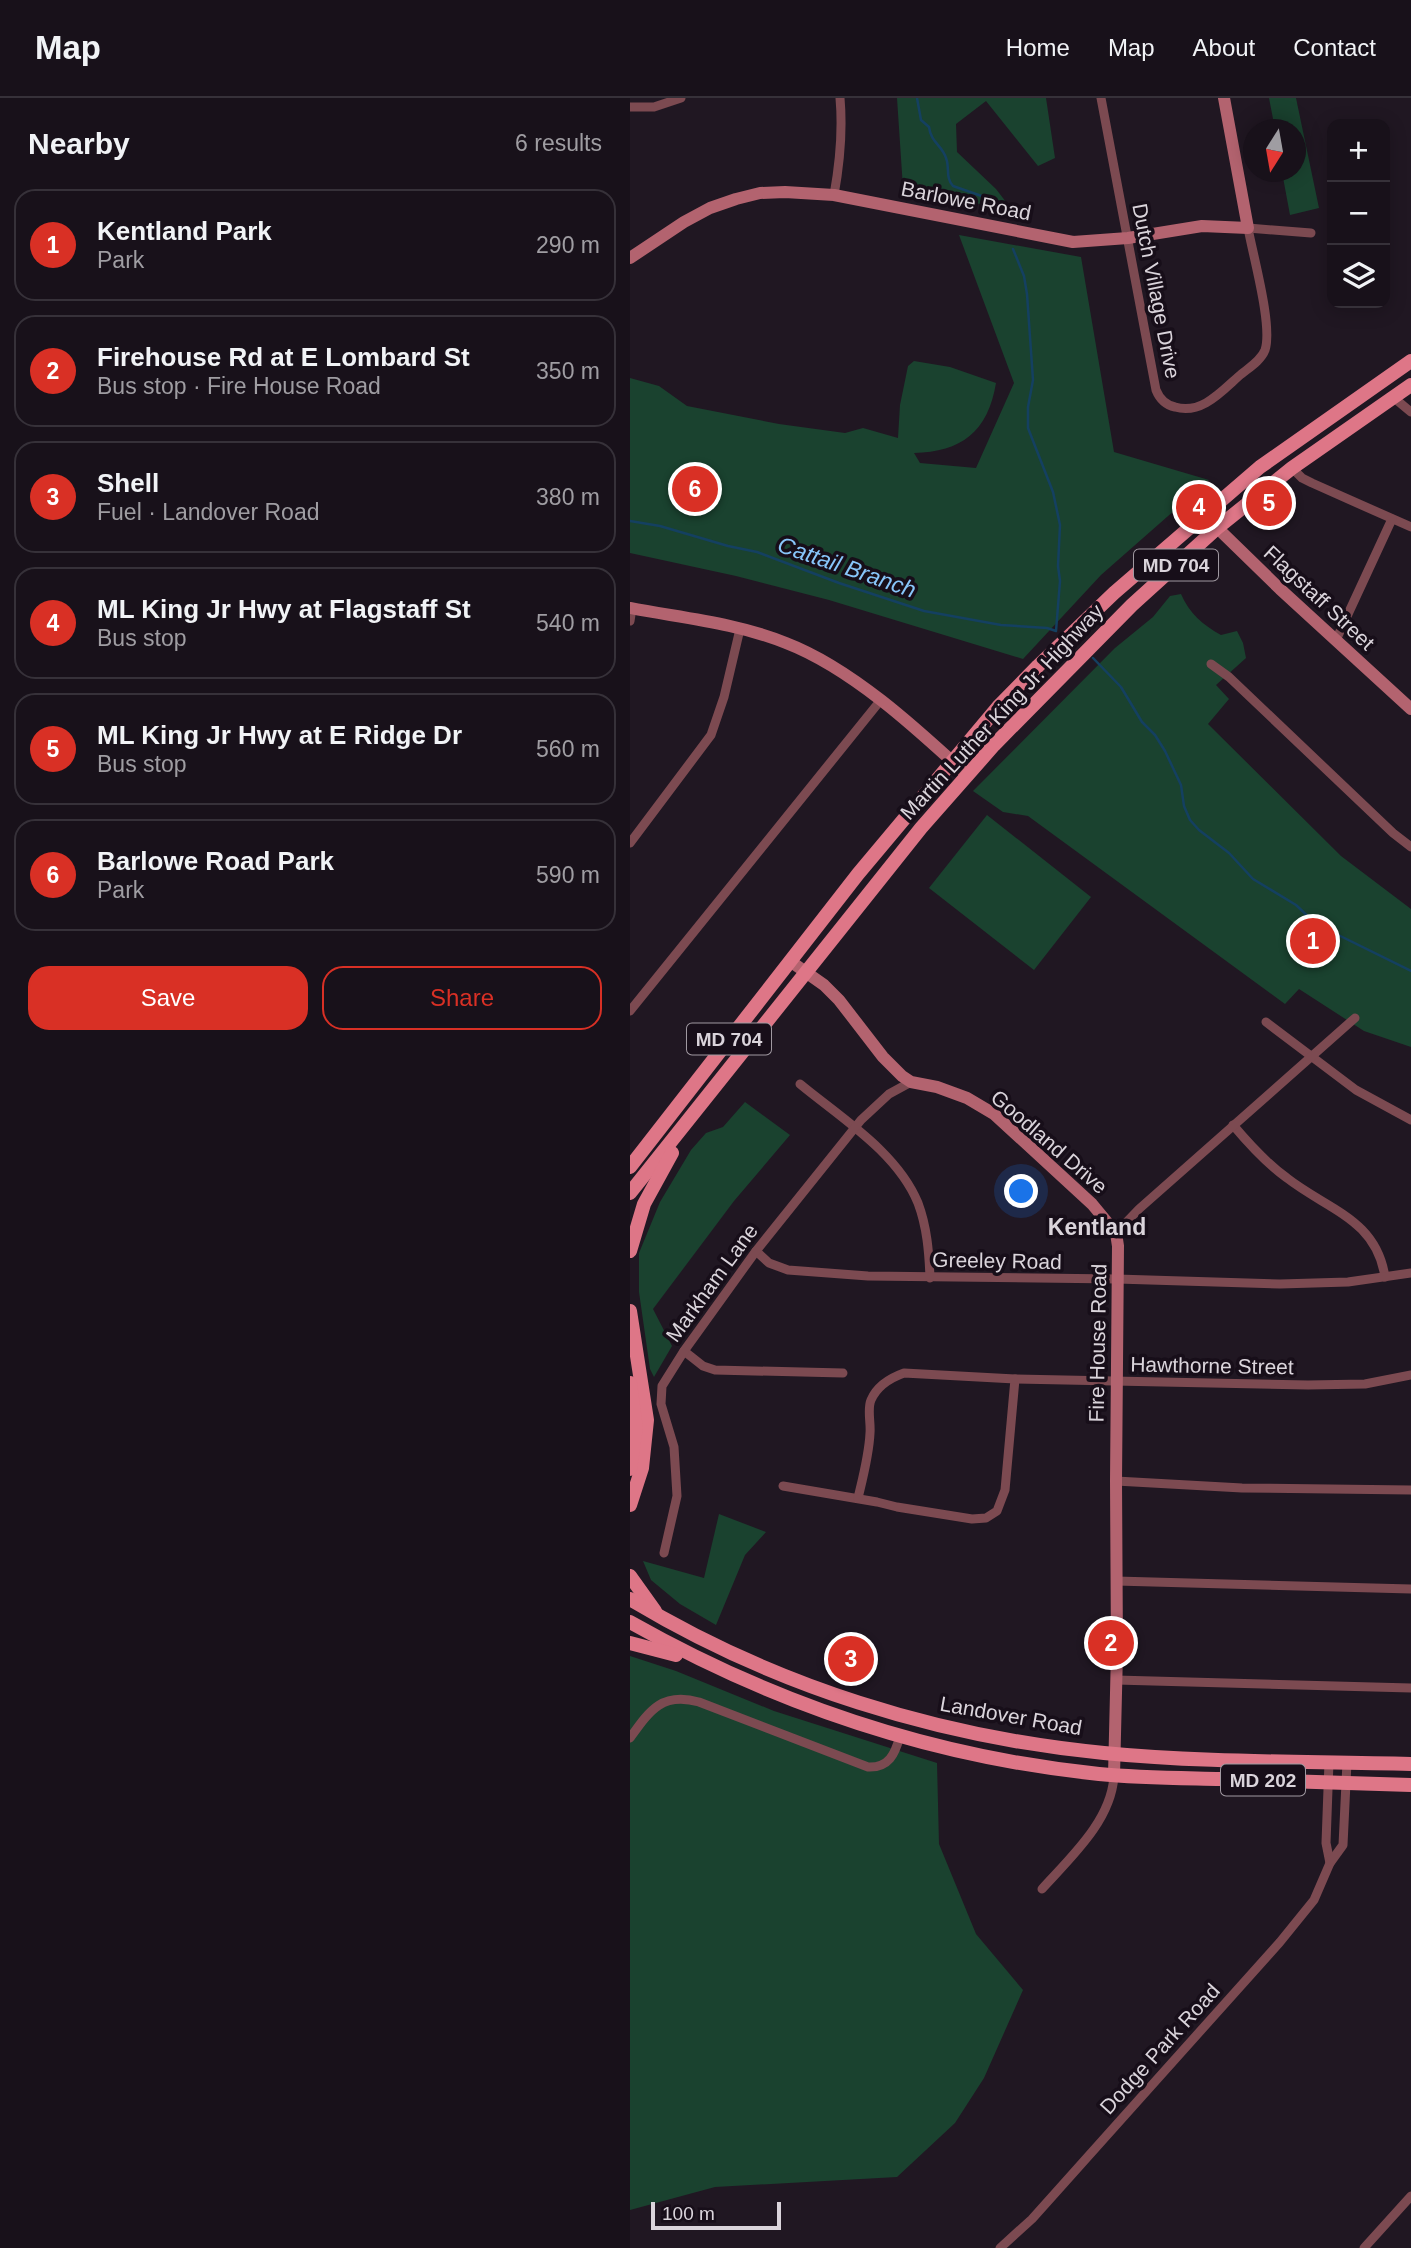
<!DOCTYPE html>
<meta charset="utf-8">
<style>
:root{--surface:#18111a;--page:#251f27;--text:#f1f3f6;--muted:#9f9da2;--line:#363139;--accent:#d93025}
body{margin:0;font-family:Arial,sans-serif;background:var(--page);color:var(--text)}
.controls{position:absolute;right:21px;top:21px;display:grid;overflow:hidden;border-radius:14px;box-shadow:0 4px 18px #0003}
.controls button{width:63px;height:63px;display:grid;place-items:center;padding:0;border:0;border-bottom:2px solid var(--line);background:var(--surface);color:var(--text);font:35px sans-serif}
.compass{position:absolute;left:613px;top:21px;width:63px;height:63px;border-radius:50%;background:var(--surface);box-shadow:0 4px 18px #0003;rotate:191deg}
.scale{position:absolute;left:21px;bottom:18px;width:130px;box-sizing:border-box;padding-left:7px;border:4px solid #dad4db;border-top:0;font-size:19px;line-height:24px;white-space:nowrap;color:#dad4db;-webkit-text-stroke:5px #170e19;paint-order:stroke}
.you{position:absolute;left:392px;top:1094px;width:24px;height:24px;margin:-18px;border:5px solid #fff;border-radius:50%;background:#1a73e8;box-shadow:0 0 0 10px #1a73e833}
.badge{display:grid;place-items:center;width:46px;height:46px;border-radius:50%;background:var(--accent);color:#fff;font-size:23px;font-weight:700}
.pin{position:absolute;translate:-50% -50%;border:4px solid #fff;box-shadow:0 2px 7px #0006}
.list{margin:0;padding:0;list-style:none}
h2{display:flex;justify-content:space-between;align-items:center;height:91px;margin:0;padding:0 28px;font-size:30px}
h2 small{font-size:23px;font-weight:400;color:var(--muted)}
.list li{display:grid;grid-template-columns:46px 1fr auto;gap:21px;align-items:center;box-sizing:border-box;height:112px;margin:0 14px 14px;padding:0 14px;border:2px solid var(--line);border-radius:21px}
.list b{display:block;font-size:26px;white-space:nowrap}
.list p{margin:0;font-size:23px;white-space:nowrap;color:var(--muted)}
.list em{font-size:23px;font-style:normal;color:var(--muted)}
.actions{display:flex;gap:14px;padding:21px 28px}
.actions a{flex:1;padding:16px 0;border:2px solid var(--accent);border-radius:21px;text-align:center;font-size:24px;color:var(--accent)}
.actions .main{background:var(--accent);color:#fff}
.icon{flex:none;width:38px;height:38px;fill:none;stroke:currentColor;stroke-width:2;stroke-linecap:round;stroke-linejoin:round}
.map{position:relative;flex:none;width:781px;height:2150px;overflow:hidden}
header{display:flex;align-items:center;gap:42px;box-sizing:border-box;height:98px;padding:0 35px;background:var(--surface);border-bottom:2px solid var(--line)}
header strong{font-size:33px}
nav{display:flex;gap:38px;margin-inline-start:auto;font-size:24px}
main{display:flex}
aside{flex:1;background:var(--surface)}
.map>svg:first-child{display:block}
.green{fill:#1a422f}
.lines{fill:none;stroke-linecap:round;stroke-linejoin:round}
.stream{stroke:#144061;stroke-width:2.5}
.street{stroke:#7c4a51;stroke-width:9}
.secondary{stroke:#b3636f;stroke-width:12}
.primary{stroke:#de7687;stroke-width:14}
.labels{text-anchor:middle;stroke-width:7;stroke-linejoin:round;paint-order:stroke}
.shield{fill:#170e19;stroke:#a099a1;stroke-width:2}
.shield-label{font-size:19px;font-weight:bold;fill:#dad4db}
.street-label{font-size:21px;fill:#dad4db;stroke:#170e19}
.water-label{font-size:23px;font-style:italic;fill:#88c6fa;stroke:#170e19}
.neighbourhood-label{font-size:23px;font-weight:bold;fill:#dad4db;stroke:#170e19}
</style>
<header>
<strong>Map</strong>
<nav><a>Home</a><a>Map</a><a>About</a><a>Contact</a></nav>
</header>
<main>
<aside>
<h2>Nearby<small>6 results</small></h2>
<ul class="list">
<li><span class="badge">1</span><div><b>Kentland Park</b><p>Park</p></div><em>290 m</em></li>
<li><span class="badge">2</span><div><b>Firehouse Rd at E Lombard St</b><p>Bus stop · Fire House Road</p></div><em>350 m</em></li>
<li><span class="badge">3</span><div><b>Shell</b><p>Fuel · Landover Road</p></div><em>380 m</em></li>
<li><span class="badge">4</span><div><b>ML King Jr Hwy at Flagstaff St</b><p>Bus stop</p></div><em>540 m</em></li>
<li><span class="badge">5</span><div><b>ML King Jr Hwy at E Ridge Dr</b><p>Bus stop</p></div><em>560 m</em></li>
<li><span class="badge">6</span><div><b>Barlowe Road Park</b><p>Park</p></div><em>590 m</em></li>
</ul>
<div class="actions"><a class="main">Save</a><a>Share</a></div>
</aside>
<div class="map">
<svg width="781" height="2150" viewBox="0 0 781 2150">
<rect width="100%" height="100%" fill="#201722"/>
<g class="green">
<polygon points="267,0 416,0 425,60 408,68 356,3 326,26 327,54 366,91 383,113 273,90"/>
<polygon points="639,0 666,0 689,110 660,117 652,74 666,74 666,32 645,31"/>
<path d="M329,137L451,159L484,354L579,382L471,477L393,561L199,502L106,478L0,455V280L29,288L57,308L149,326L215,335L233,330L268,340L270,307L278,268L284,263L320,269L366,285C358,334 331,354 284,355L290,365L346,370L384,285Z"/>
<path d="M551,496C559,515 573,527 591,537L607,533L613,545L616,560L586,587L599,601L578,626L711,758L781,811V949L734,933L669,891L655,906L398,718L373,714L343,693L485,550L523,519L540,498Z"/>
<polygon points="357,717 461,799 404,872 299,790"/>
<polygon points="115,1004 160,1037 104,1103 23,1211 42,1248 24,1279 20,1271 9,1194 9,1155 30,1104 61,1052 76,1035 93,1029"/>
<polygon points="89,1416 136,1434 115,1457 86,1527 50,1506 21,1482 13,1463 74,1480"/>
<polygon points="0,1558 46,1573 144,1613 307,1665 309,1746 346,1836 393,1892 354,1980 325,2025 267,2079 85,2089 0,2112"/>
</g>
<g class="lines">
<g class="stream">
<path d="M287,0L291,22L299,29C301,45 312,47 316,60C320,70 315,79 323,88L363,102L371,112"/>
<polyline points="0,423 30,428 98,448 127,454 209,485 294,513 371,527 417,530 426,533 430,483 428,468 430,427 423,394 398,330 398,309 403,282 397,196 394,178 383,151"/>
<polyline points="463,560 491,589 512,624 525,637 535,653 551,687 554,708 560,722 569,732 599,755 623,781 666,807 686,826 781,873"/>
</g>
<g class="street">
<path d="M471,0L526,292C530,302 536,307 545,309C571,317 591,294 609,278C617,271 631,263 635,252C643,228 623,158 618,130L681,135"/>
<polyline points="0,9 24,9 51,0"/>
<path d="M204,97C210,64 213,34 210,0"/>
<polyline points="763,299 781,314"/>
<polyline points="662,370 672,380 682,385 781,429"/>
<polyline points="0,523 2,510"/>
<polyline points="706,542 762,421"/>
<polyline points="581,566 599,579 763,735 781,749"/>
<polyline points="0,745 81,637 94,599 110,531"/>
<polyline points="0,913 250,603"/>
<polyline points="636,924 726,992 781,1022"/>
<path d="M170,986C211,1020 267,1054 288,1105C297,1129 299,1154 300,1180"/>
<path d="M603,1027C619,1046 636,1065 657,1080C698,1112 746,1121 755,1179"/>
<polyline points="486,1135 509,1111 725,920"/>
<polyline points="126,1153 139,1165 158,1172 238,1178 487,1181 650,1186 718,1184 781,1175"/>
<polyline points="54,1253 73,1268 85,1272 213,1275"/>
<polyline points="486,1383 612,1390 781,1392"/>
<polyline points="153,1388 247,1404 267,1409 342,1421 356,1420 367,1413 375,1392 385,1281"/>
<path d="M228,1400C233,1379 239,1357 240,1335C241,1325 237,1311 241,1302C247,1288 260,1280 274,1275L385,1281L678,1287L735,1286L781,1277"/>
<polyline points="34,1455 47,1398 44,1349 31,1306 32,1288 54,1253 126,1153 231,1022 259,996 281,984"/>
<polyline points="486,1483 781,1491"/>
<polyline points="486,1582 781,1590"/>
<path d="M0,1640C20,1612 32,1594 69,1604L238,1669C259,1670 265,1656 270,1638"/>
<polyline points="699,1664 696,1745 700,1765"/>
<path d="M412,1791C441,1759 482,1722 484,1677"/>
<polyline points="370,2150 402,2121 650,1844 684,1802 700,1765 713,1747 717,1664"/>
<polyline points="734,2150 781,2098"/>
</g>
<g class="secondary">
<polyline points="0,160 54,124 80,110 106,101 130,95 155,94 204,97 443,144 498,140 572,128 618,130 594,0"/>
<polyline points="573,416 650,491 781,611"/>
<path d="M0,510C52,520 107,525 156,545C221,570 286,630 337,677"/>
<polyline points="160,863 194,887 209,902 253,959 272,978 281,984 307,989 337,1000 364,1016 462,1106 486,1135 488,1148 486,1383 487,1554 484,1677"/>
</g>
<g class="primary">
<polyline points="0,1069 228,776 368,609 408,568 484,495 630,369 781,263"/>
<polyline points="0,1095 291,730 364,647 502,507 587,430 662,370 781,287"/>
<polyline points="0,1153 14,1106 42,1055"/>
<polyline points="0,1213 17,1322 12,1370 0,1407"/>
<polyline points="0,1285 6,1330 0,1371"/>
<polyline points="0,1478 25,1513"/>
<path d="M0,1501C144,1588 308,1639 474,1655C575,1665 680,1663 781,1666"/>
<path d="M0,1524C145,1606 303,1659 469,1676C510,1680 550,1680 591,1681C654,1683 718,1685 781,1687"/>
<polyline points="0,1545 46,1557"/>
</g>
</g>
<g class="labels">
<g class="shield">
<rect x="504" y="451.5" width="84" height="31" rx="5"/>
<rect x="57" y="925.5" width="84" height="31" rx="5"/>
<rect x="591" y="1666.5" width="84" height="31" rx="5"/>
</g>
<g class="shield-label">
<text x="546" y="474">MD 704</text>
<text x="99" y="948">MD 704</text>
<text x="633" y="1689">MD 202</text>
</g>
<g class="street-label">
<text transform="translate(336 103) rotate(11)" y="7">Barlowe Road</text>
<text transform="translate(526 193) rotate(79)" y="7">Dutch Village Drive</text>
<text transform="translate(689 500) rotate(43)" y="7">Flagstaff Street</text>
<text transform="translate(372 614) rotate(-47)" y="7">Martin Luther King Jr. Highway</text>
<text transform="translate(419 1044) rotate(41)" y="7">Goodland Drive</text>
<text transform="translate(367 1163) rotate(1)" y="7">Greeley Road</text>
<text transform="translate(82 1185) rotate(-54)" y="7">Markham Lane</text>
<text transform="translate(468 1245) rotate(-89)" y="7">Fire House Road</text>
<text transform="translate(582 1268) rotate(1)" y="7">Hawthorne Street</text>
<text transform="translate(381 1618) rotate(10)" y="7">Landover Road</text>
<text transform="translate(530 1951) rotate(-48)" y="7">Dodge Park Road</text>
</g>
<g class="water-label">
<text transform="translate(217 469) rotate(19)" y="8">Cattail Branch</text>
</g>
<g class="neighbourhood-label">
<text x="467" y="1137">Kentland</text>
</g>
</g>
</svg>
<div class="controls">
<button>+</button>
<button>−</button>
<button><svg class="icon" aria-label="layers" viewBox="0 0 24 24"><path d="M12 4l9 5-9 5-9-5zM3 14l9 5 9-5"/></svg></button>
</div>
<svg class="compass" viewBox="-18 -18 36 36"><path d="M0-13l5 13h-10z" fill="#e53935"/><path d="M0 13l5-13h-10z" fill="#9f9da2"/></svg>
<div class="scale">100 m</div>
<div class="you"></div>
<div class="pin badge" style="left:683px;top:843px">1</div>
<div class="pin badge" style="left:481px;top:1545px">2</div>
<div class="pin badge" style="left:221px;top:1561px">3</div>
<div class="pin badge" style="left:569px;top:409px">4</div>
<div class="pin badge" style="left:639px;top:405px">5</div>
<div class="pin badge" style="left:65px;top:391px">6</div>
</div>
</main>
